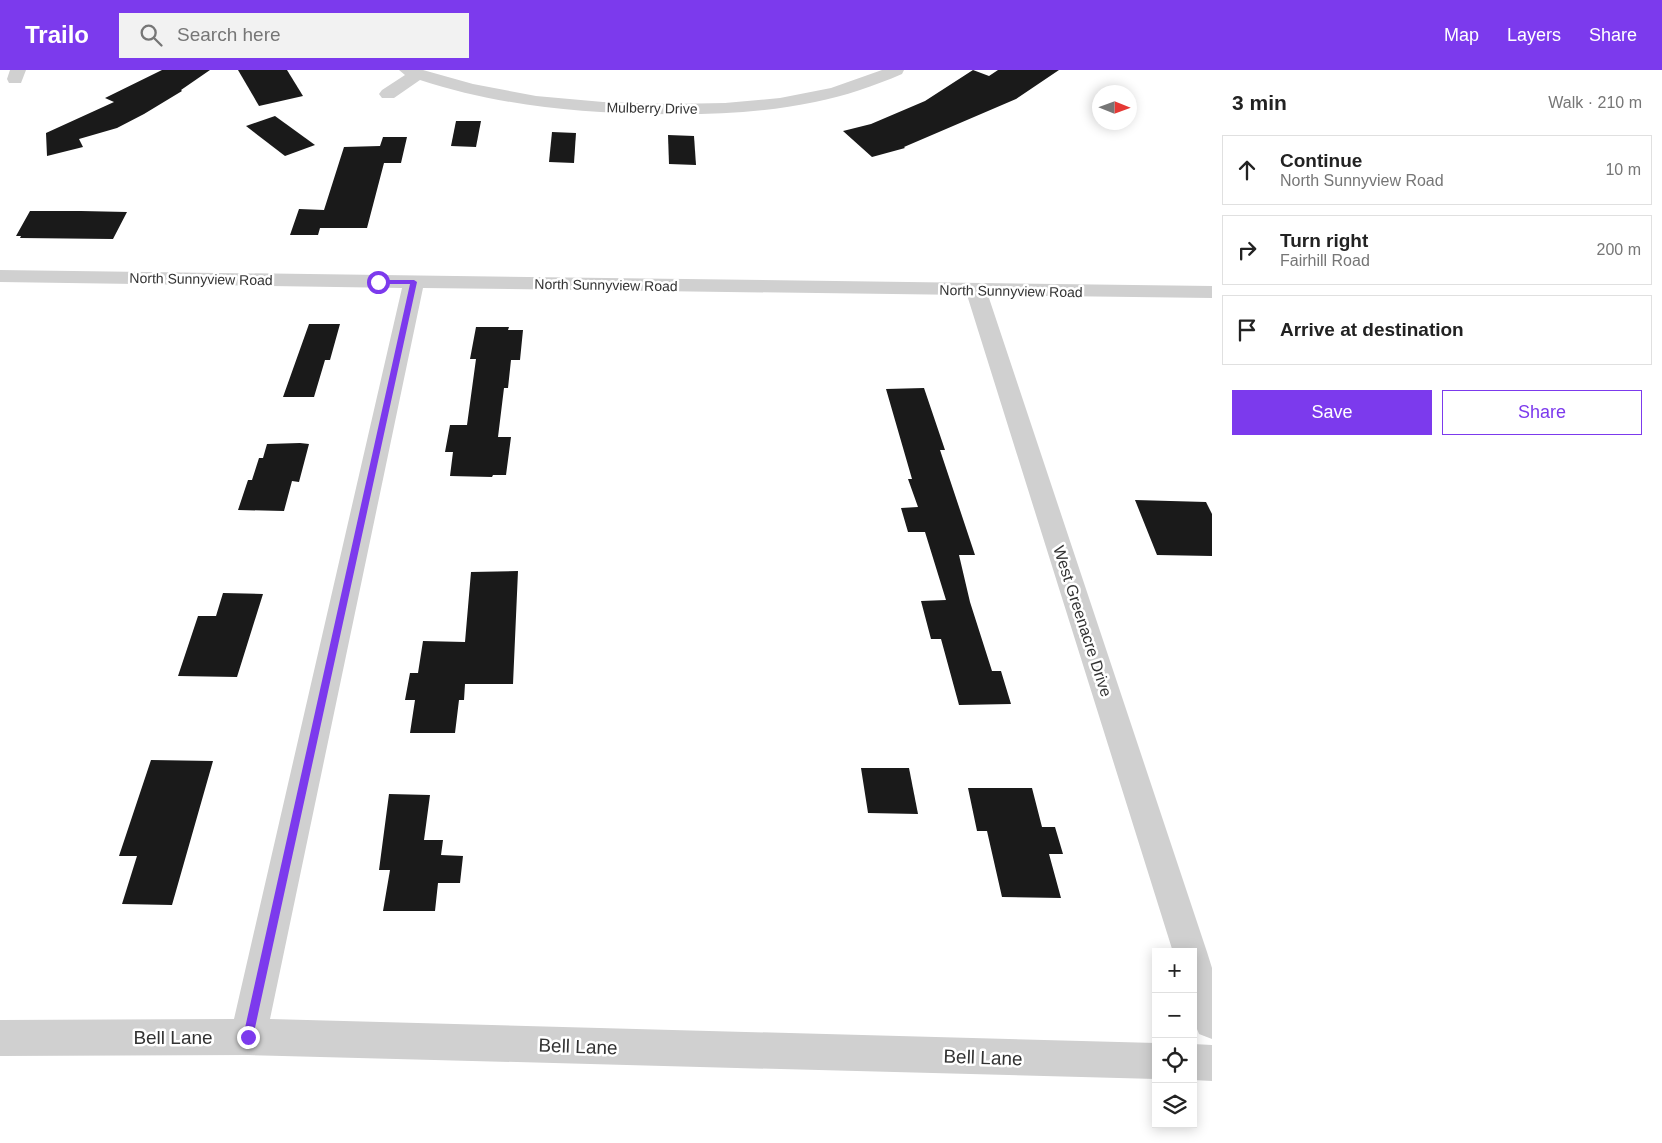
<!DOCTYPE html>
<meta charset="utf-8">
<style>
:root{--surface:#fff;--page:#f2f2f2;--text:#222;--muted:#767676;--line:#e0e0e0;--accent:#7c3aed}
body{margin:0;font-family:Arial,sans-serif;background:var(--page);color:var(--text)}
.controls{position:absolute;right:15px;bottom:15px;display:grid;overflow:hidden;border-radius:0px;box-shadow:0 2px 12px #0003}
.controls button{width:45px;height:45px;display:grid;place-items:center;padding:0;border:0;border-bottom:1px solid var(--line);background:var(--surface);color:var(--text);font:25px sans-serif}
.compass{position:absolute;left:1092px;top:15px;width:45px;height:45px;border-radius:50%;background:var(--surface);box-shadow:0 2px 12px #0003;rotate:91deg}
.stop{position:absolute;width:15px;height:15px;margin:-11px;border:4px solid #7c3aed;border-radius:50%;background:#fff}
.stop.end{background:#7c3aed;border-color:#fff;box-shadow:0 1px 5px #0008}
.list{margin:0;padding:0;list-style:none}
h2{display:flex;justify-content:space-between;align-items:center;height:65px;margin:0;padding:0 20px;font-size:21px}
h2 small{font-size:16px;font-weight:400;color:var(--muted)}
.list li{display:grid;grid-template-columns:32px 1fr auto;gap:15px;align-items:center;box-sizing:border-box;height:70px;margin:0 10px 10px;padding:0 10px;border:1px solid var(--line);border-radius:0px}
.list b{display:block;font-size:19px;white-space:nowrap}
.list p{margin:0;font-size:16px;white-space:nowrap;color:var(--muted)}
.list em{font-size:16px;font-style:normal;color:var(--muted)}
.actions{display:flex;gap:10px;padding:15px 20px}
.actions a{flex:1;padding:11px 0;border:1px solid var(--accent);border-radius:0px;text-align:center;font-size:18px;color:var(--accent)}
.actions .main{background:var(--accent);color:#fff}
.icon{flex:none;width:28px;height:28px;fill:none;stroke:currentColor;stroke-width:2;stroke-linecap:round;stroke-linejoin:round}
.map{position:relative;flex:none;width:1212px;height:1073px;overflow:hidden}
header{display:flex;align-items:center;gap:30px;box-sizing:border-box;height:70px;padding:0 25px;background:var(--accent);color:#fff}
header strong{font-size:24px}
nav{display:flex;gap:28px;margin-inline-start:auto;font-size:18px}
.search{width:350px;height:45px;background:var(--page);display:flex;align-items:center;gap:12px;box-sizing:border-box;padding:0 18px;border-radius:0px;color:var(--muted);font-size:19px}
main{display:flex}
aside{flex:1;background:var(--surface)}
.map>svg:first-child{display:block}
.building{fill:#1a1a1a}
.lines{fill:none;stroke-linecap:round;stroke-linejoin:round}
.minor{fill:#d0d0d0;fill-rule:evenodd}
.route{fill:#7c3aed}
.labels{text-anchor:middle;stroke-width:5;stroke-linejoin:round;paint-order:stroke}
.far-street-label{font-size:14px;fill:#333;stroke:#fff}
.street-label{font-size:16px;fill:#333;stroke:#fff}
.near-street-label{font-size:19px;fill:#333;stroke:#fff}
</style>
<header>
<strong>Trailo</strong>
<div class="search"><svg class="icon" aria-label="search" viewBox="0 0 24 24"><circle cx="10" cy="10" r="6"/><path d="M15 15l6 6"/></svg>Search here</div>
<nav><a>Map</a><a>Layers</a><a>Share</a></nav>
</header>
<main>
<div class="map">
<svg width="1212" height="1073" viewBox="0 0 1212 1073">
<rect width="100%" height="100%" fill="#fff"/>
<g class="building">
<polygon points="162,0 210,0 181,20 182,21 144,44 117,58 79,69 83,77 47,86 46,63 114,32 105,28"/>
<polygon points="238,0 287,0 303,26 259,36"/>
<polygon points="973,0 989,6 998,0 1059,0 1016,29 904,77 905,78 872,87 843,61 871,54 925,31"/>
<polygon points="275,46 315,75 285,86 246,56"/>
<polygon points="456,51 481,51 476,77 451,76"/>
<polygon points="552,62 576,63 574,93 549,92"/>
<polygon points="668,65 694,66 696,95 669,94"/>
<polygon points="383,67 407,67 401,93 384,93 367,158 320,158 318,165 290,165 299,139 324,140 344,77 380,76"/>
<polygon points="30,141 81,141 127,142 113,169 20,168 21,166 16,166"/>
<polygon points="309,254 340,254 330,290 325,290 314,327 283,327"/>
<polygon points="476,257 509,257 508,260 523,260 520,290 511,290 508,318 504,318 498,367 511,367 506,405 493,405 492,407 450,406 453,382 445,382 450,355 467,355 476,289 470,289"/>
<polygon points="924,318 945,380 940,380 975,485 959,485 970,532 992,601 1001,601 1011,634 959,635 941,569 931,569 921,531 946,530 925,462 908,462 901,438 918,437 908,409 912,409 886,319"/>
<polygon points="300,373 309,374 299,412 292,411 284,441 238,440 248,410 252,410 259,388 263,388 267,374"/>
<polygon points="1135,430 1206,432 1212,444 1212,486 1157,485"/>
<polygon points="518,501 513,614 465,614 464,630 459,630 455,663 410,663 415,630 405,630 410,603 418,603 423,571 465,572 471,502"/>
<polygon points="223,523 263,524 237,607 178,606 198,546 216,546"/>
<polygon points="151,690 213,691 172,835 122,834 137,786 119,786"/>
<polygon points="861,698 909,698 918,744 868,743"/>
<polygon points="968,718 1032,718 1042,757 1055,757 1063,784 1049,784 1061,828 1002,827 987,761 977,761"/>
<polygon points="389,724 430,725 424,770 443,770 441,785 463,786 460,813 438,813 435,841 383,841 390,800 379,800"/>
</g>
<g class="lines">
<g class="minor">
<polygon points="10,0 26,0 21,13 9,13 7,9"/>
<path d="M399,0H423L473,14L536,26L603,32L669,34L725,33L780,28L831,18L882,0H904L902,4C874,16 845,26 815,32C763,43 710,45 656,44C577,43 496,35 420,10L394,28H382L379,24L382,20L405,5Z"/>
<polygon points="0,200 1212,216 1212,228 988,225 1207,882 1212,898 1212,969 1199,964 1193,949 1193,882 1173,882 967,225 423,218 270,949 1156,973 1156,1009 248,985 0,986 0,950 234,949 402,218 0,212"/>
<polygon points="1193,974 1212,975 1212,1011 1193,1010"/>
</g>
</g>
<polygon class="route" points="376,210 414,210 417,212 253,967 252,971 248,973 244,971 243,967 410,214 378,214"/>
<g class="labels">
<g class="far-street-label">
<text transform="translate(652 38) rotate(1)" y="5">Mulberry Drive</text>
<text transform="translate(201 209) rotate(1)" y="5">North Sunnyview Road</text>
<text transform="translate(606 215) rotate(1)" y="5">North Sunnyview Road</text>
<text transform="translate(1011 221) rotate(1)" y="5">North Sunnyview Road</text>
</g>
<g class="street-label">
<text transform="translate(1083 551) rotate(72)" y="6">West Greenacre Drive</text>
</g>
<g class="near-street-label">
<text x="173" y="974">Bell Lane</text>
<text transform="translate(578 976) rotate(2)" y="7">Bell Lane</text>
<text transform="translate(983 987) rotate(2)" y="7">Bell Lane</text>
</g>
</g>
</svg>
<div class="controls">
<button>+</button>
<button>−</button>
<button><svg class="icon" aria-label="locate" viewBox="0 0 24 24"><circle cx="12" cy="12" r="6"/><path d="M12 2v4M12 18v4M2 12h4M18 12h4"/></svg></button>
<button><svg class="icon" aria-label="layers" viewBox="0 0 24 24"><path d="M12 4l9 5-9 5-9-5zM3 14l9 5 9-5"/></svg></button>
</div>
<svg class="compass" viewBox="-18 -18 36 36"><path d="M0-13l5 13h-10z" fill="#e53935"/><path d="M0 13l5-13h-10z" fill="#767676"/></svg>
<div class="stop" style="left:378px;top:212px"></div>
<div class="stop end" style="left:248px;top:967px"></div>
</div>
<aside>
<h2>3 min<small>Walk · 210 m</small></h2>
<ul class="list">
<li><svg class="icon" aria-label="ahead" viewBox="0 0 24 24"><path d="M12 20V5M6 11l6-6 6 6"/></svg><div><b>Continue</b><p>North Sunnyview Road</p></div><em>10 m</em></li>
<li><svg class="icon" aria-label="right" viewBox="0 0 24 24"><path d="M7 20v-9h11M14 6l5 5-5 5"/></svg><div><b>Turn right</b><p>Fairhill Road</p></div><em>200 m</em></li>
<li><svg class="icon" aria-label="arrive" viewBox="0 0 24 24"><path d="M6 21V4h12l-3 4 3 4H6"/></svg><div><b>Arrive at destination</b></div></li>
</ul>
<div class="actions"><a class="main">Save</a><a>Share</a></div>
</aside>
</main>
